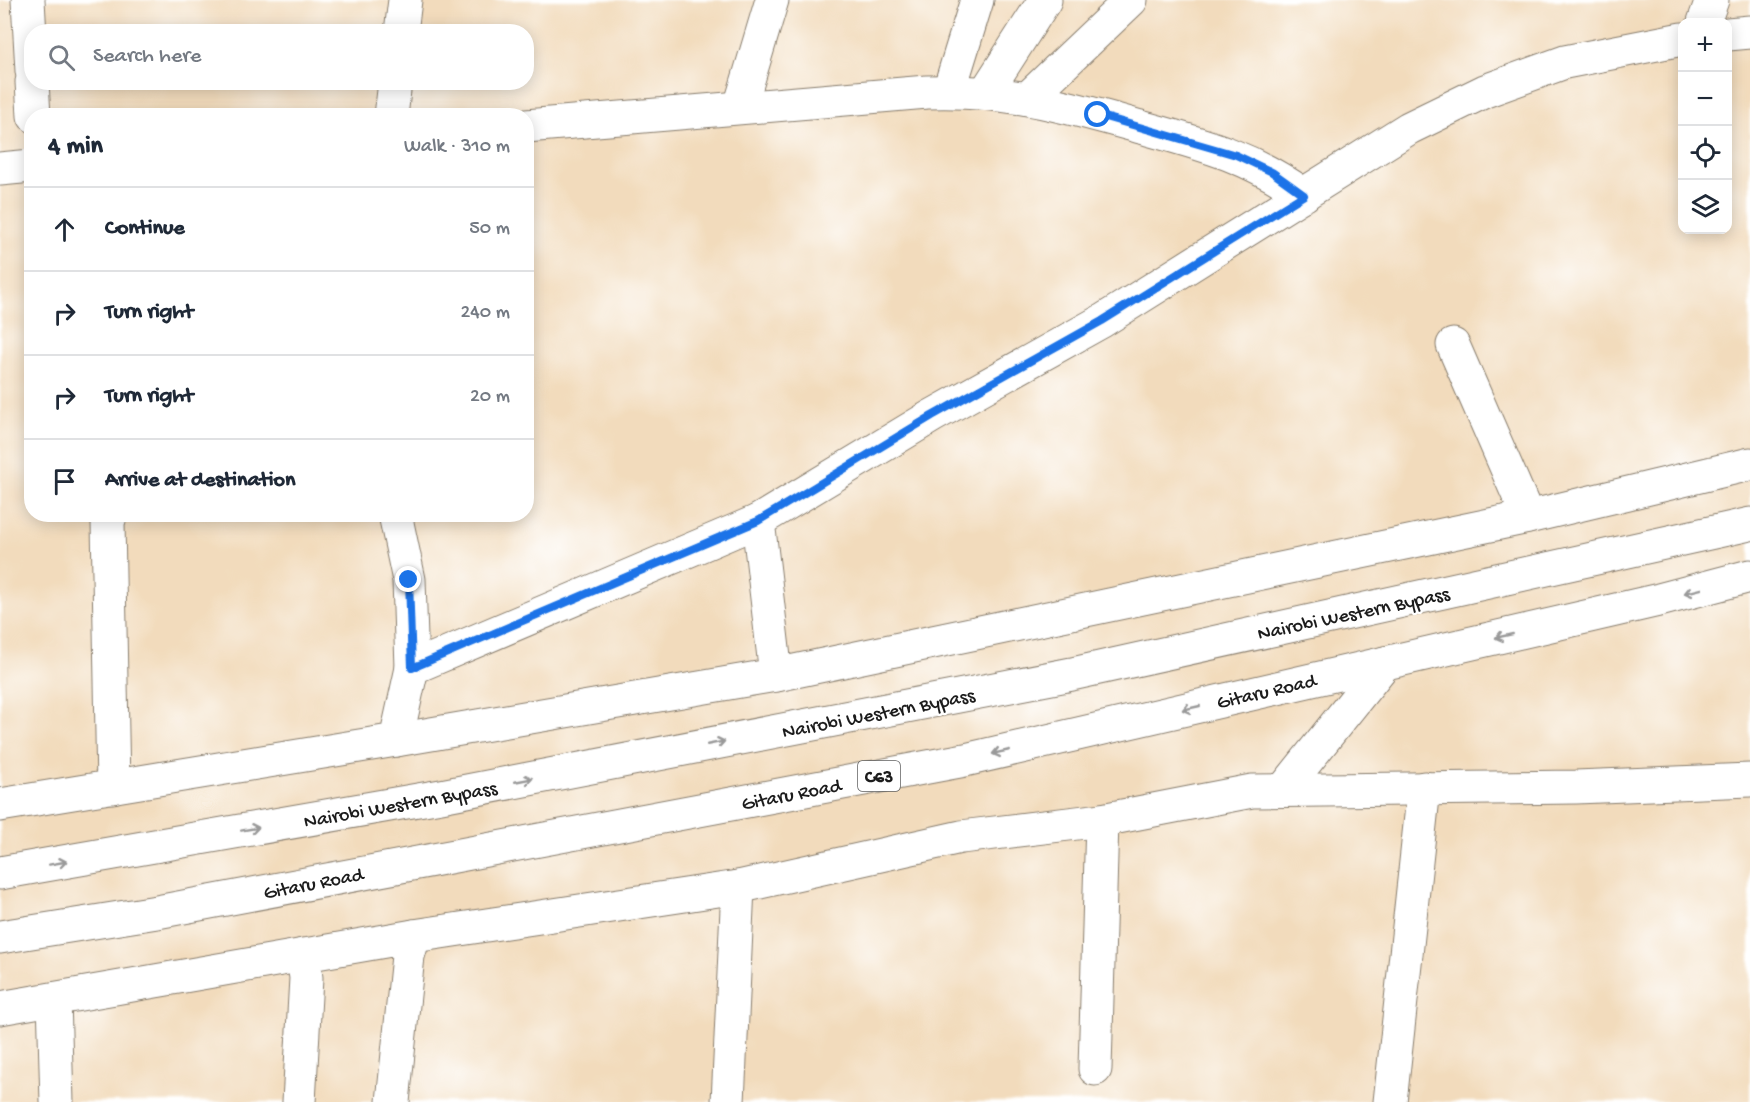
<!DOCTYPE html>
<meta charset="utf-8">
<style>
:root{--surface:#fff;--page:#f6f6f7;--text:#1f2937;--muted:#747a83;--line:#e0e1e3}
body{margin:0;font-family:"Gochi Hand",sans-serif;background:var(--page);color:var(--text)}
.controls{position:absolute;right:18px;top:18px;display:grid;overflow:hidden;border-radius:12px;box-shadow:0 3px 15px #0003}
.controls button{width:54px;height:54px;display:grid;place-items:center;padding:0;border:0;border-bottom:2px solid var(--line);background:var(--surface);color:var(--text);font:30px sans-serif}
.stop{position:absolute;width:18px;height:18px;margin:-14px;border:4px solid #1a73e8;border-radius:50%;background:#fff}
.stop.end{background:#1a73e8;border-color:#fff;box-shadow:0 2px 6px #0008}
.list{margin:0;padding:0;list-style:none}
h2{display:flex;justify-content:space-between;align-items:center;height:78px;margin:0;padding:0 24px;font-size:26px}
h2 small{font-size:20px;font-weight:400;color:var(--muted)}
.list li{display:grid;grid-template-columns:39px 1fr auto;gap:18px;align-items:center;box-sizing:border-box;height:84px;padding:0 24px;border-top:2px solid var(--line)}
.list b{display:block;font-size:22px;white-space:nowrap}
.list em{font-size:20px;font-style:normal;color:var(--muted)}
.icon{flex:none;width:33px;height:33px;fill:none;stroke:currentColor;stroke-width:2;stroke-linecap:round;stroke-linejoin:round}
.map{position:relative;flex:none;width:1750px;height:1102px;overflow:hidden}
.search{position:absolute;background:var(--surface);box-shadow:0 3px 15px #0003;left:24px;top:24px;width:510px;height:66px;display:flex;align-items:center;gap:15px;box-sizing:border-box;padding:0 21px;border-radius:24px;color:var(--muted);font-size:22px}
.panel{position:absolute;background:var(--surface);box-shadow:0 3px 15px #0003;left:24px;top:108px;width:510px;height:414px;border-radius:24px}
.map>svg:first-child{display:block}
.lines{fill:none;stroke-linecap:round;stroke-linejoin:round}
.minor-casing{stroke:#877c6c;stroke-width:35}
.major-casing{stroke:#877c6c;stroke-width:35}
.minor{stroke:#fff;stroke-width:33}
.major{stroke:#fff;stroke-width:33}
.oneway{stroke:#999}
.route{stroke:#1a73e8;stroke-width:8}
.labels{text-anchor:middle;stroke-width:4.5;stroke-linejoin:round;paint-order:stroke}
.shield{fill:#fff;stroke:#606060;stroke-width:1.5}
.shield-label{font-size:18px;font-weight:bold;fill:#1c1c1c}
.street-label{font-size:20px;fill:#1c1c1c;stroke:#fff}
</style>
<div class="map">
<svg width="1750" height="1102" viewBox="0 0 1750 1102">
<rect width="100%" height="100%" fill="#fff"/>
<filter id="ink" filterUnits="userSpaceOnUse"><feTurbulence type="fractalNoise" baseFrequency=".0167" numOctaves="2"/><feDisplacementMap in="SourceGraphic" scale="12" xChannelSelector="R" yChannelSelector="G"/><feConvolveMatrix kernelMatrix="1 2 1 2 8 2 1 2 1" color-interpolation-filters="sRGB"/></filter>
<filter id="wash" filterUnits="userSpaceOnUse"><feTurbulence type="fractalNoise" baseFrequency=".008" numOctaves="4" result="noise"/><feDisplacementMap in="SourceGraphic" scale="24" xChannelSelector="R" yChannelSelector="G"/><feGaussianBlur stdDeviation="1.35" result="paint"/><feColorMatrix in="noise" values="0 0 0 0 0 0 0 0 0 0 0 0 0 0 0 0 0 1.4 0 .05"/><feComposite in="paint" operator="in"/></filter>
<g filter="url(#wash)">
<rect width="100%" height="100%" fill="#f2dbbc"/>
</g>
<g filter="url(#ink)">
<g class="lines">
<defs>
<g id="minor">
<polyline points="28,0 32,71"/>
<polyline points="1704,22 1712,0"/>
<polyline points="401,32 405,0"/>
<polyline points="1728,34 1750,32"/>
<polyline points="32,82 34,116"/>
<polyline points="949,91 977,0"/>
<polyline points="986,92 1045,0"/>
<polyline points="1028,98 1131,0"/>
<polyline points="740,107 772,0"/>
<polyline points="391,116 395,82"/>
<path d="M526,126L927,92C1004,89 1063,105 1137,126C1202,144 1248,155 1304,195"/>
<polyline points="0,169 32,166"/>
<polyline points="1453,345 1528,517"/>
<polyline points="111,514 108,522 113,787"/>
<polyline points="395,514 409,580 412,668"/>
<polyline points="758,521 776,675"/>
<polyline points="396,740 776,675 1528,517 1750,464"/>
<polyline points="1284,789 1385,663"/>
<polyline points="0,805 396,740 412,668 758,521 932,416 1102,321 1409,128 1485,91 1565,62 1682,39"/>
<polyline points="54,999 57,1102"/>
<polyline points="0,1008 414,936 738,887 961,837 1102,820 1252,791 1576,787 1750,780"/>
<polyline points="1095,1069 1102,820"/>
<polyline points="299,1102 306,978 303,955"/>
<polyline points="393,1102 408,956 414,936"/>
<polyline points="728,1102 738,887"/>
<polyline points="1390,1102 1424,788"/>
</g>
<g id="major">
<polyline points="0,873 441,796 1072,674 1750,524"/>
<polyline points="0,937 157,912 965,760 1659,600 1750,576"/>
</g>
</defs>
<use href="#minor" class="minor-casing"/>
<use href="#major" class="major-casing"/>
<use href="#minor" class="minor"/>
<use href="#major" class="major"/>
</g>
<defs><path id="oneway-shaft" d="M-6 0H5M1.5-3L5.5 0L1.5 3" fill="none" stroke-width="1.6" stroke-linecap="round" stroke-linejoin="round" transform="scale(1.5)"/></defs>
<g class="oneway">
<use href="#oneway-shaft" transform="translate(1693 591) rotate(166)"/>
<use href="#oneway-shaft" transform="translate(1504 636) rotate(167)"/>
<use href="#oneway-shaft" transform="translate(1191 708) rotate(167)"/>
<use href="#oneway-shaft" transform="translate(716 743) rotate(-11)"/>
<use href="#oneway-shaft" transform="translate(1001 752) rotate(167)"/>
<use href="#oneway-shaft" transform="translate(524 780) rotate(-11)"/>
<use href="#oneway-shaft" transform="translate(250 829) rotate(-10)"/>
<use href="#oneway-shaft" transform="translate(58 863) rotate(-10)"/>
</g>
</g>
<g class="lines" filter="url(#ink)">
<polyline class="route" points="409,580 412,668 758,521 932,416 1102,321 1304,195 1272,172 1236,155 1098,115"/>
</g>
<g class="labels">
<rect class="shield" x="858" y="761" width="42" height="30" rx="4.5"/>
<g class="shield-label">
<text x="879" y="782">C63</text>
</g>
<g class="street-label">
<text transform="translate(1353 612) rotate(-12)" y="7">Nairobi Western Bypass</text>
<text transform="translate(1266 690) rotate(-13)" y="7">Gitaru Road</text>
<text transform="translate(878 712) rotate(-11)" y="7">Nairobi Western Bypass</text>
<text transform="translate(791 793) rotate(-11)" y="7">Gitaru Road</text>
<text transform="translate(400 803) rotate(-10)" y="7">Nairobi Western Bypass</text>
<text transform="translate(313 882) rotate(-11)" y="7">Gitaru Road</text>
</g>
</g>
</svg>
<div class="controls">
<button>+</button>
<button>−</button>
<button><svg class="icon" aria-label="locate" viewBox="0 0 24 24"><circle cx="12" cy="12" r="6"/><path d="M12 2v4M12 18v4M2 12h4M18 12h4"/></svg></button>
<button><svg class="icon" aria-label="layers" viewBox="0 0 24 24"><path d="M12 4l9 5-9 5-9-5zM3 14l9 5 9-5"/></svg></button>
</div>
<div class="stop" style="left:1098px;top:115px"></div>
<div class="stop end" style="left:409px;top:580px"></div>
<div class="search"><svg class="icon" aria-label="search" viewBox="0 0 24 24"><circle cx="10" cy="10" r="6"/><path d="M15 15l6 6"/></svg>Search here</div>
<section class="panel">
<h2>4 min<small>Walk · 310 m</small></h2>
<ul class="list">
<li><svg class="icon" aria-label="ahead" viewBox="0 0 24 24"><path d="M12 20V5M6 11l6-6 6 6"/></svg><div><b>Continue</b></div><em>50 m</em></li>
<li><svg class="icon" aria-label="right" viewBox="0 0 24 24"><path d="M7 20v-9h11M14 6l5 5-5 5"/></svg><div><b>Turn right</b></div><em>240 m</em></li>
<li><svg class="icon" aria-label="right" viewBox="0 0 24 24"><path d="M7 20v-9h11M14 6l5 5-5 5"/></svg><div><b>Turn right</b></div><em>20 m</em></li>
<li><svg class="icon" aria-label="arrive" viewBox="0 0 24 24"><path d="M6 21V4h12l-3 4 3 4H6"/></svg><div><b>Arrive at destination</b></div></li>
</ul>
</section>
</div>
